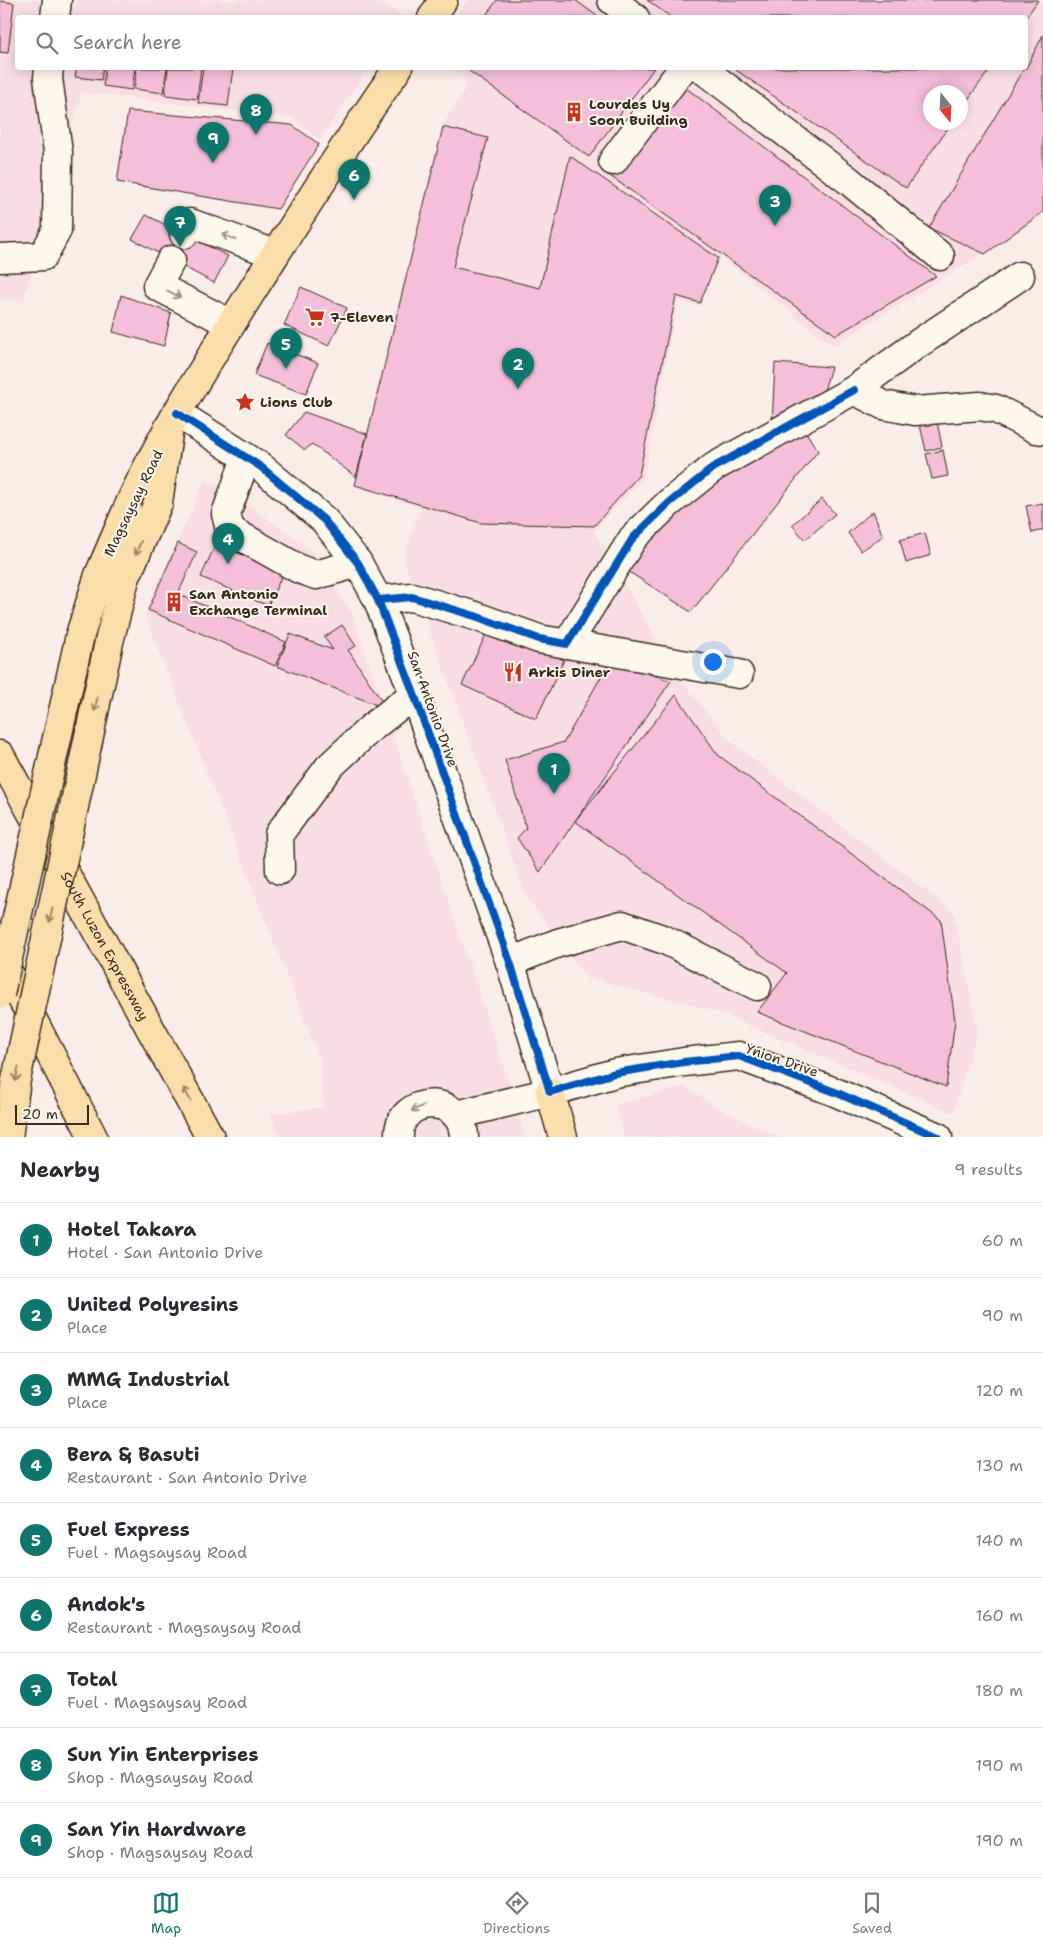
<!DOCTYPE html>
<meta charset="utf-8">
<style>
:root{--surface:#fff;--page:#f2f2f3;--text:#2b2b33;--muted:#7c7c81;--line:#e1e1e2;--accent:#0f766e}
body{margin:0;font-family:"Shantell Sans",sans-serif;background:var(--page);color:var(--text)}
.compass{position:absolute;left:923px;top:85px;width:45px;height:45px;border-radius:50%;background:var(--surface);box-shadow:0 2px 12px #0003;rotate:162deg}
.scale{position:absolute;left:15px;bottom:12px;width:74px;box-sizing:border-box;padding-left:5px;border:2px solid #3b2a1e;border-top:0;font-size:14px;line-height:18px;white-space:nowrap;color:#3b2a1e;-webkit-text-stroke:4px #fbf7ec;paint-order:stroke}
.you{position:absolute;left:712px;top:661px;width:18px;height:18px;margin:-12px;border:4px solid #fff;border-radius:50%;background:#1a73e8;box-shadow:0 0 0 8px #1a73e833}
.badge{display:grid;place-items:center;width:32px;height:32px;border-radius:50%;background:var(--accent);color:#fff;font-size:16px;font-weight:700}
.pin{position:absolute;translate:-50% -41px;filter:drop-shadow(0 1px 2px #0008)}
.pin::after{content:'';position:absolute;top:26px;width:18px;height:15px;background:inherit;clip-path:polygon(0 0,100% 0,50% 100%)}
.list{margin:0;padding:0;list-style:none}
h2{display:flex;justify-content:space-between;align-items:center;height:65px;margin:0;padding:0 20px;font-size:21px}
h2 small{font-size:16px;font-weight:400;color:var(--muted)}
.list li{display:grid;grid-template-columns:32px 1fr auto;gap:15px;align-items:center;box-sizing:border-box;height:75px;padding:0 20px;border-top:1px solid var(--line)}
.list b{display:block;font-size:19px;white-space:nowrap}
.list p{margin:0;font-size:16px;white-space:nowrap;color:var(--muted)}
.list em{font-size:16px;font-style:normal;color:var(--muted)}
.icon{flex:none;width:28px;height:28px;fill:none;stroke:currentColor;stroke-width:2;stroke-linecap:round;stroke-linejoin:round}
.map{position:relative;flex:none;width:1043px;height:1137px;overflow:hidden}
.search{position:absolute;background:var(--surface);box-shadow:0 2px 12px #0003;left:15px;right:15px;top:15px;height:55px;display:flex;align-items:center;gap:12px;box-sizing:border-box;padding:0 18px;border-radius:5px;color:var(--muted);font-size:19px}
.sheet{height:740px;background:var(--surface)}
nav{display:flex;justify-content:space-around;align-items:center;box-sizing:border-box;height:70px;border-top:1px solid var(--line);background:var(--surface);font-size:14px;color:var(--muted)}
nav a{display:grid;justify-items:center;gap:2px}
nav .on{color:var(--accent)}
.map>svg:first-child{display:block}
.built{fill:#f8dee4;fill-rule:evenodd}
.building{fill:#f5bfd9;stroke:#3b2a1e}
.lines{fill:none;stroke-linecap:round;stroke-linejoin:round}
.minor-casing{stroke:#3b2a1e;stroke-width:31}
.major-casing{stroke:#3b2a1e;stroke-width:31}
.highway-casing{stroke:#3b2a1e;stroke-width:31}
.minor{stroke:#fbf7ec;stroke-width:28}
.major{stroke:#f9deab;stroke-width:28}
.highway{stroke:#f9deab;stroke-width:28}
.major-bridge-casing{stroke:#3b2a1e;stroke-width:31;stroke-linecap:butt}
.highway-bridge-casing{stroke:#3b2a1e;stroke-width:31;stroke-linecap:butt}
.major-bridge{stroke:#f9deab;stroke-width:28}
.highway-bridge{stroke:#f9deab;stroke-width:28}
.cycleway-casing{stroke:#fbf7ec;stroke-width:11}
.cycleway{stroke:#0057b8;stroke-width:8}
.oneway{stroke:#9b9085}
.oneway2{stroke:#9a8464}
.labels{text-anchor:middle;stroke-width:4;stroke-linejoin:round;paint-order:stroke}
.poi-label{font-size:14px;font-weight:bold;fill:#3b2a1e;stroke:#fbf7ec;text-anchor:start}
.street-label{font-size:14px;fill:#3b2a1e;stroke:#fbf7ec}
</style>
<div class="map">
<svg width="1043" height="1137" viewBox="0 0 1043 1137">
<rect width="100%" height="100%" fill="#faece8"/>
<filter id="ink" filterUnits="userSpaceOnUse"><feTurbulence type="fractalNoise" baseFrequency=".02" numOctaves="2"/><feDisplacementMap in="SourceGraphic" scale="10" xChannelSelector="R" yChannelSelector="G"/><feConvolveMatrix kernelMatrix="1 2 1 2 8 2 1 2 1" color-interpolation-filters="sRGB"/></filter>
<g filter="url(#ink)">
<g class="built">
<polygon points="0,0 373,0 402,15 401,18 18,18 18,68 368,68 320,140 293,118 82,92 23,302 0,299"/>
<path d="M468,0H1043V216L833,346L720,256L700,306L678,300L644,477L594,531L677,675L729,740L954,912L978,1030L953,1113L718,1012L585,977L526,896L403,558L421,508L354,486L442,126L464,91L466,78L452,68H1026V18L454,17ZM930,92H960V122H930Z"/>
<polygon points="205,479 229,492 310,548 352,613 501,1058 525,1137 281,1137 269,1114 324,1107 319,1057 145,615"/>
<polygon points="685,1086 722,1110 778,1137 624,1137 615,1105"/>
</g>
<g class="building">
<polygon points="497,0 575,0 600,18 484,18"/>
<polygon points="647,0 1038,0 1026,18 672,18"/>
<polygon points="0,1 14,3 8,53 0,52"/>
<polygon points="1043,35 1043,212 985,254 929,228 1024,68 1026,68"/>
<polygon points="77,68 103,68 101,80 75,77"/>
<polygon points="105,68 135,68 132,90 103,86"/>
<polygon points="137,68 167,68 163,93 134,89"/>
<polygon points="168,68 201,68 197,99 165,95"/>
<polygon points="203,68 233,68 228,106 198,103"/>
<polygon points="465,68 654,68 589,157"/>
<polygon points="738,68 991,68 960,110 960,92 930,92 930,122 952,122 906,188 736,70"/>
<polygon points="678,82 936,276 836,335 610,176"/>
<polygon points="128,111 292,125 319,144 278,209 117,182"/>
<polygon points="443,127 488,138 453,267 540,288 570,156 718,258 700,303 676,296 639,475 594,526 481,523 355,485"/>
<polygon points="146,215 228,256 214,283 132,239"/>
<polygon points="301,287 347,308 329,346 284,325"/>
<polygon points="121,295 171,313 164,346 113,332"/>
<polygon points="267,343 318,363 306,394 254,375"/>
<polygon points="775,363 831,367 820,404 772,426"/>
<polygon points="304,412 367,434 356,477 312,444 305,450 286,435"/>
<polygon points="937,421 942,447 926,451 920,425"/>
<polygon points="804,429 818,451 691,612 620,566 706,482"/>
<polygon points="943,450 948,476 932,479 926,454"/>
<polygon points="822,499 835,514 805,540 792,525"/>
<polygon points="1043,503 1043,530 1032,533 1026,506"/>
<polygon points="873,511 883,536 861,551 848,533"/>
<polygon points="925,533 931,555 906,563 900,540"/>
<polygon points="178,543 197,552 178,594 286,642 275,666 148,610"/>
<polygon points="216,543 283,573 268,606 201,577"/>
<polygon points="342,625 356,646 348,650 387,709 277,666 290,634 333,650 324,637"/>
<polygon points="490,626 564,660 536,719 462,685"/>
<polygon points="610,661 671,681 540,872 517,838 526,828 505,760 564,742"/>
<polygon points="676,695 718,755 941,920 955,1021 946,1087 757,1012 787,973 575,821"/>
</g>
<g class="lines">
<defs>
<g id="minor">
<polyline points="612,0 635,18"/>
<polyline points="55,18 57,0"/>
<polyline points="701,68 848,180 940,256"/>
<polyline points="613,161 683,68"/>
<polyline points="184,234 190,223 275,254"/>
<polyline points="0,258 43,256 57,230 58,152 48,78 49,68"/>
<polyline points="171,260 157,286 231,324"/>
<polyline points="1020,276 916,345 854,390 883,405 915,411 980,406 996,409 1036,429 1043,430"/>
<polyline points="177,413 261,467 324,520 358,563 378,600 414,694 510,962 550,1092"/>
<polyline points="246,458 226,514 230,530 299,569 316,575 358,563"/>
<polyline points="378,600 412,597 475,616 539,639 567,644 633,538 669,503 714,467 854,390"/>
<polyline points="567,644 739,674"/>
<polyline points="280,870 279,834 329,767 371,728 414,694"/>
<polyline points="510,962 558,943 622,925 665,940 757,986"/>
<polyline points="456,1115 550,1092 615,1073 684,1062 739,1056 835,1092 938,1137"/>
<path d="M399,1137C397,1095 463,1092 464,1137"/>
</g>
<g id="major">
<polyline points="432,18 443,0"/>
<path d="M127,510C160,436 204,367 247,299C296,221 346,143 398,68"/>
</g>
<g id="highway">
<polyline points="158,503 169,427"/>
<path id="s1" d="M0,755L210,1137"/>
<polyline points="0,956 93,1137"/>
<polyline points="550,1092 563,1137"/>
</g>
</defs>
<use href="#minor" class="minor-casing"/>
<use href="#major" class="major-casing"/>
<use href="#highway" class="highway-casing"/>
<use href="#minor" class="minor"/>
<use href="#major" class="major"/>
<use href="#highway" class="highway"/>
<defs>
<polyline id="major-bridge" points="0,994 80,635 99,575 127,510"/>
<polyline id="highway-bridge" points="8,1137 16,1080 109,642 125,579 158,503"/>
</defs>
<use href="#major-bridge" class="major-bridge-casing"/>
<use href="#highway-bridge" class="highway-bridge-casing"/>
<use href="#major-bridge" class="major-bridge"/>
<use href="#highway-bridge" class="highway-bridge"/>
<defs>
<g id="cycleway">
<polyline points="177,413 261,467 324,520 358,563 378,600 414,694 510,962 550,1092 615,1073 684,1062 739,1056 835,1092 938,1137"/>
<polyline points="378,600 412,597 475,616 539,639 567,644 633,538 669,503 714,467 854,390"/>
</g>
</defs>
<use href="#cycleway" class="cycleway-casing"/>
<use href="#cycleway" class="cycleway"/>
</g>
<defs><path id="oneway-shaft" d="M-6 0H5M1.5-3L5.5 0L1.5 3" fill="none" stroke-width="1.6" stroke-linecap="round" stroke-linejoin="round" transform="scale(1.25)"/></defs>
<g class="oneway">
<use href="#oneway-shaft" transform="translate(229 237) rotate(-160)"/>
<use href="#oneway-shaft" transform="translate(174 294) rotate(27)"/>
<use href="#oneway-shaft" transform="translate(418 1108) rotate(155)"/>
</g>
<g class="oneway2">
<use href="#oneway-shaft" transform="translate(138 548) rotate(114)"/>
<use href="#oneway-shaft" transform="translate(96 704) rotate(102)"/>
<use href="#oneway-shaft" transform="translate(51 915) rotate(102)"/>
<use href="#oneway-shaft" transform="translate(17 1074) rotate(102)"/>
<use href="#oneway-shaft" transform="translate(187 1094) rotate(-118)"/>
</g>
</g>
<defs>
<symbol id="building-bare" viewBox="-9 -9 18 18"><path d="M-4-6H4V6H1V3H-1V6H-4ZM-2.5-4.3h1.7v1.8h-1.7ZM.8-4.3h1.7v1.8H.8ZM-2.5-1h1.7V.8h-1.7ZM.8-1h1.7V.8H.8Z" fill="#c8321e" stroke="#fbf7ec" stroke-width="2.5" paint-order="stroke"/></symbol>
<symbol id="supermarket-bare" viewBox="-9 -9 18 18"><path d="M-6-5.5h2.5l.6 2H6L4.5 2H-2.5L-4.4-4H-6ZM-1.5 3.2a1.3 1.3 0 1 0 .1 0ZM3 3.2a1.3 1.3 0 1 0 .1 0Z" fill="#c8321e" stroke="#fbf7ec" stroke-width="2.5" paint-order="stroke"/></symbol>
<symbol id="sight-bare" viewBox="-9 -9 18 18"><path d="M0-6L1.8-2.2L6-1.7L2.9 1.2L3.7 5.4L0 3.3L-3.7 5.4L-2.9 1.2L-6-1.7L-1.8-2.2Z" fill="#c8321e" stroke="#fbf7ec" stroke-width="2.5" paint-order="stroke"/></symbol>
<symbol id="restaurant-bare" viewBox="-9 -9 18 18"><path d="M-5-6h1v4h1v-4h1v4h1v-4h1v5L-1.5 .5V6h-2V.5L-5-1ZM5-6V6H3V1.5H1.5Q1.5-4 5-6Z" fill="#c8321e" stroke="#fbf7ec" stroke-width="2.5" paint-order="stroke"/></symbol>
</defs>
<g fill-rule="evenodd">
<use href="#building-bare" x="560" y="98" width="28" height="28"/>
<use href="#supermarket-bare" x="301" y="303" width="28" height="28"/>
<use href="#sight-bare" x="231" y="388" width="28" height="28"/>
<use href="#building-bare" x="160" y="588" width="28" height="28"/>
<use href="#restaurant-bare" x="499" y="658" width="28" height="28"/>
</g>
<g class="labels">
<g class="poi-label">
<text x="589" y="109">Lourdes Uy<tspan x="589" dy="16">Soon Building</tspan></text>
<text x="330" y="322">7-Eleven</text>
<text x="260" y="407">Lions Club</text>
<text x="189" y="599">San Antonio<tspan x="189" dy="16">Exchange Terminal</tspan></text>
<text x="528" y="677">Arkis Diner</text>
</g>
<g class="street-label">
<text transform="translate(133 503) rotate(-64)" y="5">Magsaysay Road</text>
<text transform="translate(433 709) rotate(70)" y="5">San Antonio Drive</text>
<text dy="5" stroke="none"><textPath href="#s1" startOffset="218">South Luzon Expressway</textPath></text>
<text transform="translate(782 1060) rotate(19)" y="5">Ynion Drive</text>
</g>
</g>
</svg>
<svg class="compass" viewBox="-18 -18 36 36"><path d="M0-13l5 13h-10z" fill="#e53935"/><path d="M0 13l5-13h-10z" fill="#7c7c81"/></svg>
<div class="scale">20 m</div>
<div class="you"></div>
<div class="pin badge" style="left:554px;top:794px">1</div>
<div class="pin badge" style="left:518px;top:389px">2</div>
<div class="pin badge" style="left:775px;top:226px">3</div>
<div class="pin badge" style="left:228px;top:564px">4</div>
<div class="pin badge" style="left:286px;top:369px">5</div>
<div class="pin badge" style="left:354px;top:200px">6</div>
<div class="pin badge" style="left:180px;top:247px">7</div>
<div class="pin badge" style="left:256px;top:135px">8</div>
<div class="pin badge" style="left:213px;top:163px">9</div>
<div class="search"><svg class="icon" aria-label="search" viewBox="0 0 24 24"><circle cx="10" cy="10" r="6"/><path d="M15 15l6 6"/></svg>Search here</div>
</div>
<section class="sheet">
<h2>Nearby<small>9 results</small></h2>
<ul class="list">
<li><span class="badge">1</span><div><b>Hotel Takara</b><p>Hotel · San Antonio Drive</p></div><em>60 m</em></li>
<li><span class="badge">2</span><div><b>United Polyresins</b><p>Place</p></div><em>90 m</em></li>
<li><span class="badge">3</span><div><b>MMG Industrial</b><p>Place</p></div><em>120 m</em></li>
<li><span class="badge">4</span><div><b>Bera &amp; Basuti</b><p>Restaurant · San Antonio Drive</p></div><em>130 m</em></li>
<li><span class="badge">5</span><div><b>Fuel Express</b><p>Fuel · Magsaysay Road</p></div><em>140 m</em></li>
<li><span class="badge">6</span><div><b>Andok's</b><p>Restaurant · Magsaysay Road</p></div><em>160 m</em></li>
<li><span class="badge">7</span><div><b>Total</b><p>Fuel · Magsaysay Road</p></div><em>180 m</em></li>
<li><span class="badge">8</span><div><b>Sun Yin Enterprises</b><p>Shop · Magsaysay Road</p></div><em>190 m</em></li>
<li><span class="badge">9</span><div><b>San Yin Hardware</b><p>Shop · Magsaysay Road</p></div><em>190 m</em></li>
</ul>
</section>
<nav>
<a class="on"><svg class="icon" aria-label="map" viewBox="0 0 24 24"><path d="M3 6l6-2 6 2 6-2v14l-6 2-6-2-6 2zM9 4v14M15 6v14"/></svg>Map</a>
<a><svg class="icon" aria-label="directions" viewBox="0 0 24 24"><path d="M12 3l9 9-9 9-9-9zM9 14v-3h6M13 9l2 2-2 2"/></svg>Directions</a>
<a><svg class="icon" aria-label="saved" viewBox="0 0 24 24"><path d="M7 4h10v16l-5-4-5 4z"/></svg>Saved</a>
</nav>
